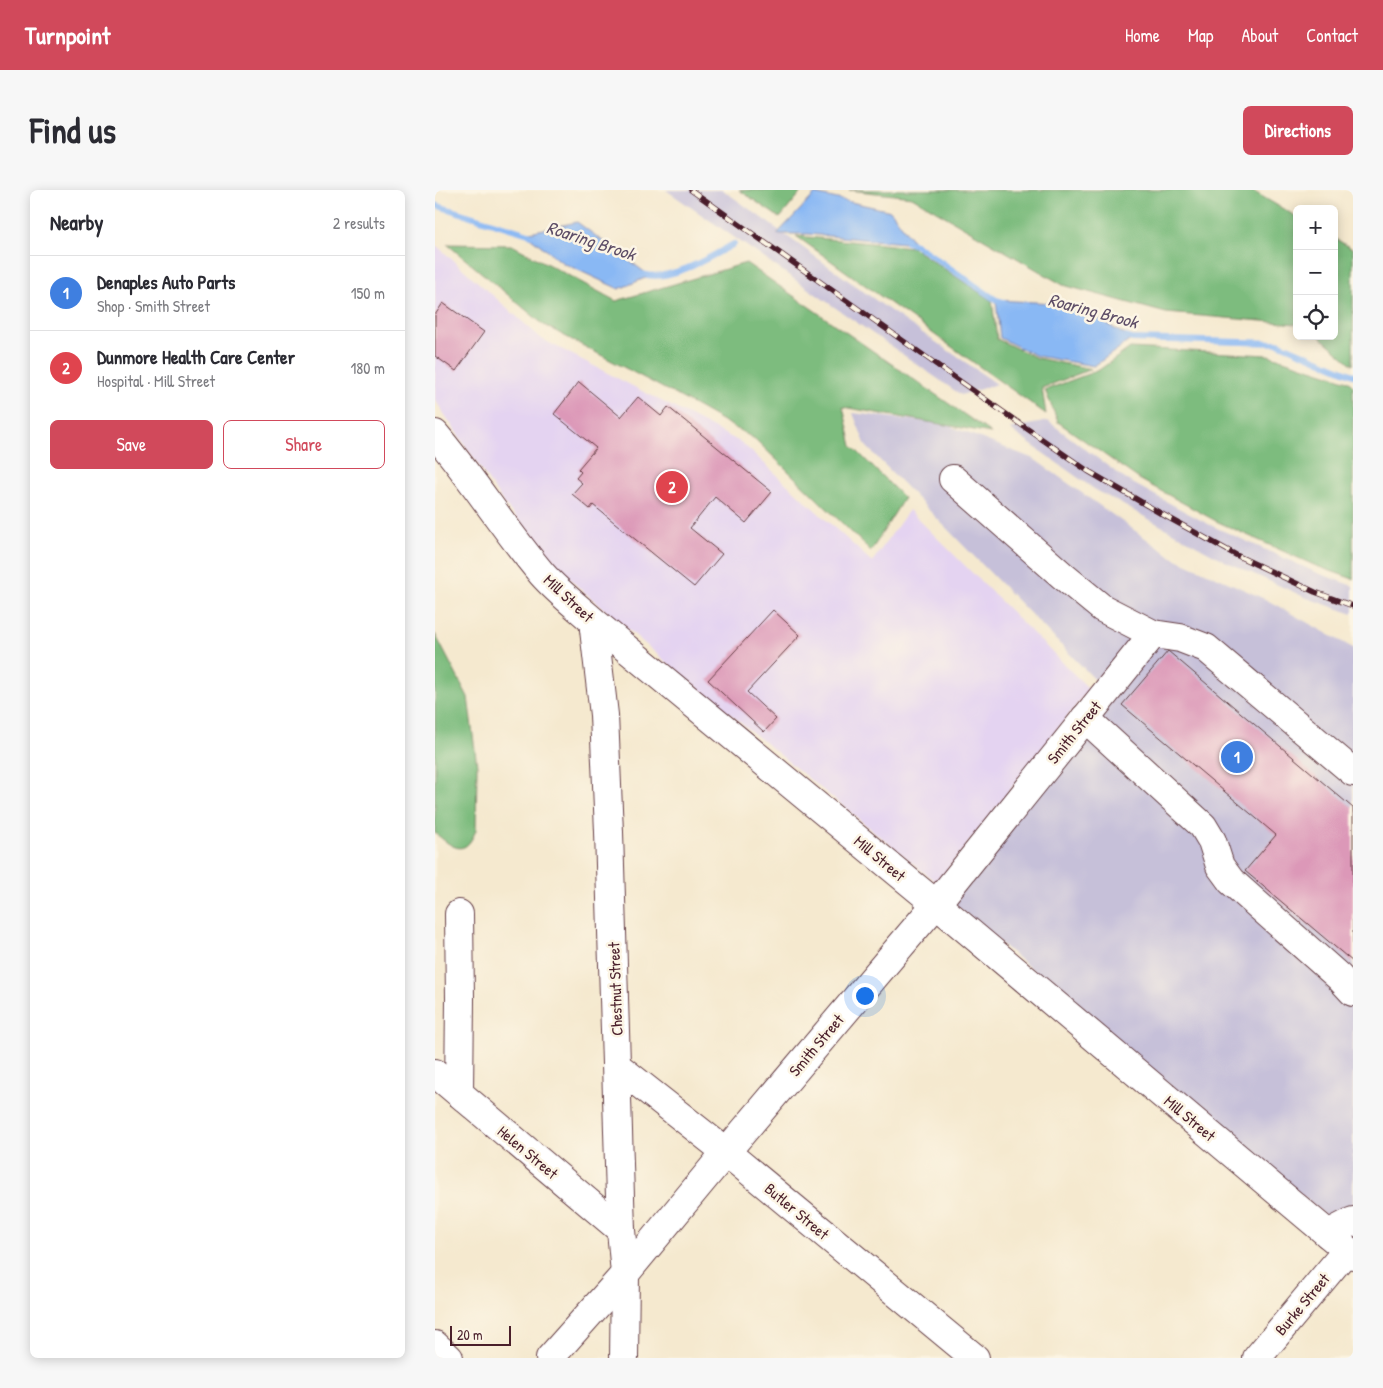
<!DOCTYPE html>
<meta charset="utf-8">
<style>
:root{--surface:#fff;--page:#f7f7f7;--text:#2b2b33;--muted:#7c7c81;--line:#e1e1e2;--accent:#d1495b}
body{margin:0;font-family:"Patrick Hand",sans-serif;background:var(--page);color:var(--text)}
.controls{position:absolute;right:15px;top:15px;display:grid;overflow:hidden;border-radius:8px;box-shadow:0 2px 12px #0003}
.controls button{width:45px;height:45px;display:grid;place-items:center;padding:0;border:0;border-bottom:1px solid var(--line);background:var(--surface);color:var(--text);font:25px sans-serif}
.scale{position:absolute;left:15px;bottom:12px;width:61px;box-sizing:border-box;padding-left:5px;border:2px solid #4a1f2b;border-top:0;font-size:14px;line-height:18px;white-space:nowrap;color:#4a1f2b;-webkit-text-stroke:4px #fcf5e5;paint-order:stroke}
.you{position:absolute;left:429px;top:805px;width:18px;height:18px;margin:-12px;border:4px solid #fff;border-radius:50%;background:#1a73e8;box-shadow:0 0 0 8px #1a73e833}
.badge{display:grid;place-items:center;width:32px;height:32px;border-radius:50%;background:var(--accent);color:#fff;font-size:16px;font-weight:700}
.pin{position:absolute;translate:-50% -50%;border:2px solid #fff;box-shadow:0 1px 5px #0006}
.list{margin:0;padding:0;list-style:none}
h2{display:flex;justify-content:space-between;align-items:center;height:65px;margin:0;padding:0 20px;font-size:21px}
h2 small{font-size:16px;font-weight:400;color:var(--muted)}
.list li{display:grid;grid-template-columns:32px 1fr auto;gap:15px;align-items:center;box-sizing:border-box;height:75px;padding:0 20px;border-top:1px solid var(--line)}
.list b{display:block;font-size:19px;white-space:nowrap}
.list p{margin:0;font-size:16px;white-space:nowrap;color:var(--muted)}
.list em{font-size:16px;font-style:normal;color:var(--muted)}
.actions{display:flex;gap:10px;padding:15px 20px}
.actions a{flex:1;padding:11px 0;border:1px solid var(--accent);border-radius:8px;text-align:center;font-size:18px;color:var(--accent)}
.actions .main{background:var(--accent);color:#fff}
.icon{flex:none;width:28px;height:28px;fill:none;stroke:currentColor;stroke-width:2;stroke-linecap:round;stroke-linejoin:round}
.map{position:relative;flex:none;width:918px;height:1168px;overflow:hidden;border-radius:8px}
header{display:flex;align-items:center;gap:30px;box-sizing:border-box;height:70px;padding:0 25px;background:var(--accent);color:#fff}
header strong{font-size:24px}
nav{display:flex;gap:28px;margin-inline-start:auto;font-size:18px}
.intro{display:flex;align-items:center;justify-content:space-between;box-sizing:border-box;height:120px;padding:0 30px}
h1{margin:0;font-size:35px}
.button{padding:12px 22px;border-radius:8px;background:var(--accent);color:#fff;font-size:18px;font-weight:700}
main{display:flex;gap:30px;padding:0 30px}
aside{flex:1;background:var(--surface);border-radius:8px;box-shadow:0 2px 12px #0003}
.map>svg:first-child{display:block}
.built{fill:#e4d3f1}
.industrial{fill:#c6c0d9}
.forest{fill:#7dbc7e;stroke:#646e54}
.water{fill:#89b8f4;stroke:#6a6c90}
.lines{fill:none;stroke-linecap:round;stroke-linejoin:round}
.stream{stroke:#89b8f4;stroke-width:6}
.building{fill:#dc98b8}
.minor-casing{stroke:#643d44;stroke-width:30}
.minor{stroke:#fff;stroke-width:28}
.rail-casing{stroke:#4a1f2b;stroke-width:5.5}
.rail{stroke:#fcf5e5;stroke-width:4;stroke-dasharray:11;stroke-linecap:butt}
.labels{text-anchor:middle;stroke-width:5;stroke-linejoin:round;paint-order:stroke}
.street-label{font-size:16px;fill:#4a1f2b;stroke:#fcf5e5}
.water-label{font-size:18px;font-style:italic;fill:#5d4d67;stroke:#fcf5e5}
</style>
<header>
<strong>Turnpoint</strong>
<nav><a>Home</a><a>Map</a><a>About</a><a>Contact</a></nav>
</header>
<div class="intro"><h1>Find us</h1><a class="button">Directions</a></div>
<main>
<aside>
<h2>Nearby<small>2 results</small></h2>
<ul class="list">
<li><span class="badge" style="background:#3f7fe0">1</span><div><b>Denaples Auto Parts</b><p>Shop · Smith Street</p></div><em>150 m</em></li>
<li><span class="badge" style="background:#e0444e">2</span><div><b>Dunmore Health Care Center</b><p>Hospital · Mill Street</p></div><em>180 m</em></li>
</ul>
<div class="actions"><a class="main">Save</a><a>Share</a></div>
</aside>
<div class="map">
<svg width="918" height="1168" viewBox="0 0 918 1168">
<rect width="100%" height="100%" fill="#fcf5e5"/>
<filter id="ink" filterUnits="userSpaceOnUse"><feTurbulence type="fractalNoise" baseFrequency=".02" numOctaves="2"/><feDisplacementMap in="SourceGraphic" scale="10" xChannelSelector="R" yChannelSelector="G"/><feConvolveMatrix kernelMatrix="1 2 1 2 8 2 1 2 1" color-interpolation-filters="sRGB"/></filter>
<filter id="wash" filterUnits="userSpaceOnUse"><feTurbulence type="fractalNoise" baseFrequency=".0096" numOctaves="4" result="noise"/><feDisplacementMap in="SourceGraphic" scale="20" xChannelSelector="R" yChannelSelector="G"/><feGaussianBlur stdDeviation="1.12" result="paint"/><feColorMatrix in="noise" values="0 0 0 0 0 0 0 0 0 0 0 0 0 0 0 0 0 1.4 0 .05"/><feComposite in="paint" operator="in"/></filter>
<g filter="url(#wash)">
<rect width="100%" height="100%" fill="#f5e9cf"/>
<polygon class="built" points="0,56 2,56 107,149 307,253 437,372 474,320 654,499 502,693 236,476 142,396 69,314 0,210"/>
<g class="industrial">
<polygon points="231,0 288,0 457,122 562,194 526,205"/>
<polygon points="418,223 509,234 599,269 737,367 832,410 918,458 918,1049 508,705 675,505 431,256"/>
<polygon points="613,231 690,289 773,334 880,382 918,396 918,424 872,408 790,371 659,299 574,239"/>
</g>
<g class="forest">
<polygon points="304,0 368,0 345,28"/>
<polygon points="414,0 816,0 862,27 862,134 731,123 628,95 477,7"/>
<polygon points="361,46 477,57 557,111 562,149 602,168 656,179 607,198 611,224"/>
<polygon points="899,48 918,59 918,175 884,146 899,146"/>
<polygon points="12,54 77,55 181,111 311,73 556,243 408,217 417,256 469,308 436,361 320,249 245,207 109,135"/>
<polygon points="695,158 833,165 913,191 918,196 918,389 879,375 781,331 704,289 623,232 610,200 664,180"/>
<path d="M0,444L33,507L42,576L41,640C30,669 17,657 0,643Z"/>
</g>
<g class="water">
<polygon points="380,4 456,21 480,54 373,44 342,44"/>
<polygon points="142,32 215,86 184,99 128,73 90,43"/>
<polygon points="561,110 638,114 697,149 659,176 602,166 565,148"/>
</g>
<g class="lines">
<g class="stream">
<polyline points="0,15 97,45"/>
<polyline points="472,52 480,54 561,110 568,112"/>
<path d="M208,84C235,93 276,66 299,54"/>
<polyline points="691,147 697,149 843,153 918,185"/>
</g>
</g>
<g id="blocks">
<g class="building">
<polygon points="8,113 49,142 21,181 0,166 0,125"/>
<polygon points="144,192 186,227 203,207 226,226 233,217 337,302 311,333 280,307 255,338 287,364 259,397 158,315 155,319 137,304 147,293 141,288 146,282 143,279 161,258 119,224"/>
<polygon points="338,420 365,445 312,502 341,529 329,542 273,490"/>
<polygon points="733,461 918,618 918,772 810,681 841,645 687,515"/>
</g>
</g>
</g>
<g filter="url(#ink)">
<use href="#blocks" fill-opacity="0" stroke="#643d44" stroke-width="1"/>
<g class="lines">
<defs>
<g id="minor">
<path d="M0,244C38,289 69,339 107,384C122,401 141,416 158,431L501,714L918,1065"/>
<polyline points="518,289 628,386 667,418 718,444 745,448 771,458 918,582"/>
<polyline points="158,431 169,525 174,642 186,1040 190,1084 189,1168"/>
<polyline points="650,528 768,636 777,651 785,676 796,691 904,787 918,802"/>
<polyline points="182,876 291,962 540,1168"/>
<polyline points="0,883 186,1040"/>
<polyline points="24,903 25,809 24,724"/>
<polyline points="893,1044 918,1031"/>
<polyline points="0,1155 14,1168"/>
<polyline points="115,1168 190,1084 291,962 501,714 718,444"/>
<polyline points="822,1168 912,1060"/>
</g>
</defs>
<use href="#minor" class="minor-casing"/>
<use href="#minor" class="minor"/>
<defs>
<polyline id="rail" points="256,0 578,229 653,281 725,323 801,365 880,402 918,416"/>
</defs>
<use href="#rail" class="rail-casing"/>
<use href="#rail" class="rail"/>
</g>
</g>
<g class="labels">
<g class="street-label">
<text transform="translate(134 408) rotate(43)" y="6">Mill Street</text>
<text transform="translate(639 542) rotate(-51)" y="6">Smith Street</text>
<text transform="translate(445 668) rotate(40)" y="6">Mill Street</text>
<text transform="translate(180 799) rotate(-92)" y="6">Chestnut Street</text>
<text transform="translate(381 855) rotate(-50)" y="6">Smith Street</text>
<text transform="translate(755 928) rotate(40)" y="6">Mill Street</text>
<text transform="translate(93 962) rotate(40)" y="6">Helen Street</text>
<text transform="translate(362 1021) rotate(40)" y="6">Butler Street</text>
<text transform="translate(867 1114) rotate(-50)" y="6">Burke Street</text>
</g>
<g class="water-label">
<text transform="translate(156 51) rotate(18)" y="6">Roaring Brook</text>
<text transform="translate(658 121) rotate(15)" y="6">Roaring Brook</text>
</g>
</g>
</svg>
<div class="controls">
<button>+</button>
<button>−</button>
<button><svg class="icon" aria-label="locate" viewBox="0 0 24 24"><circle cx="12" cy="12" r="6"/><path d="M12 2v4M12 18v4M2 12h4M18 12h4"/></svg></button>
</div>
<div class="scale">20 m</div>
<div class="you"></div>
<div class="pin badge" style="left:802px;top:567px;background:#3f7fe0">1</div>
<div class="pin badge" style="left:237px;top:297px;background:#e0444e">2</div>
</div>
</main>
